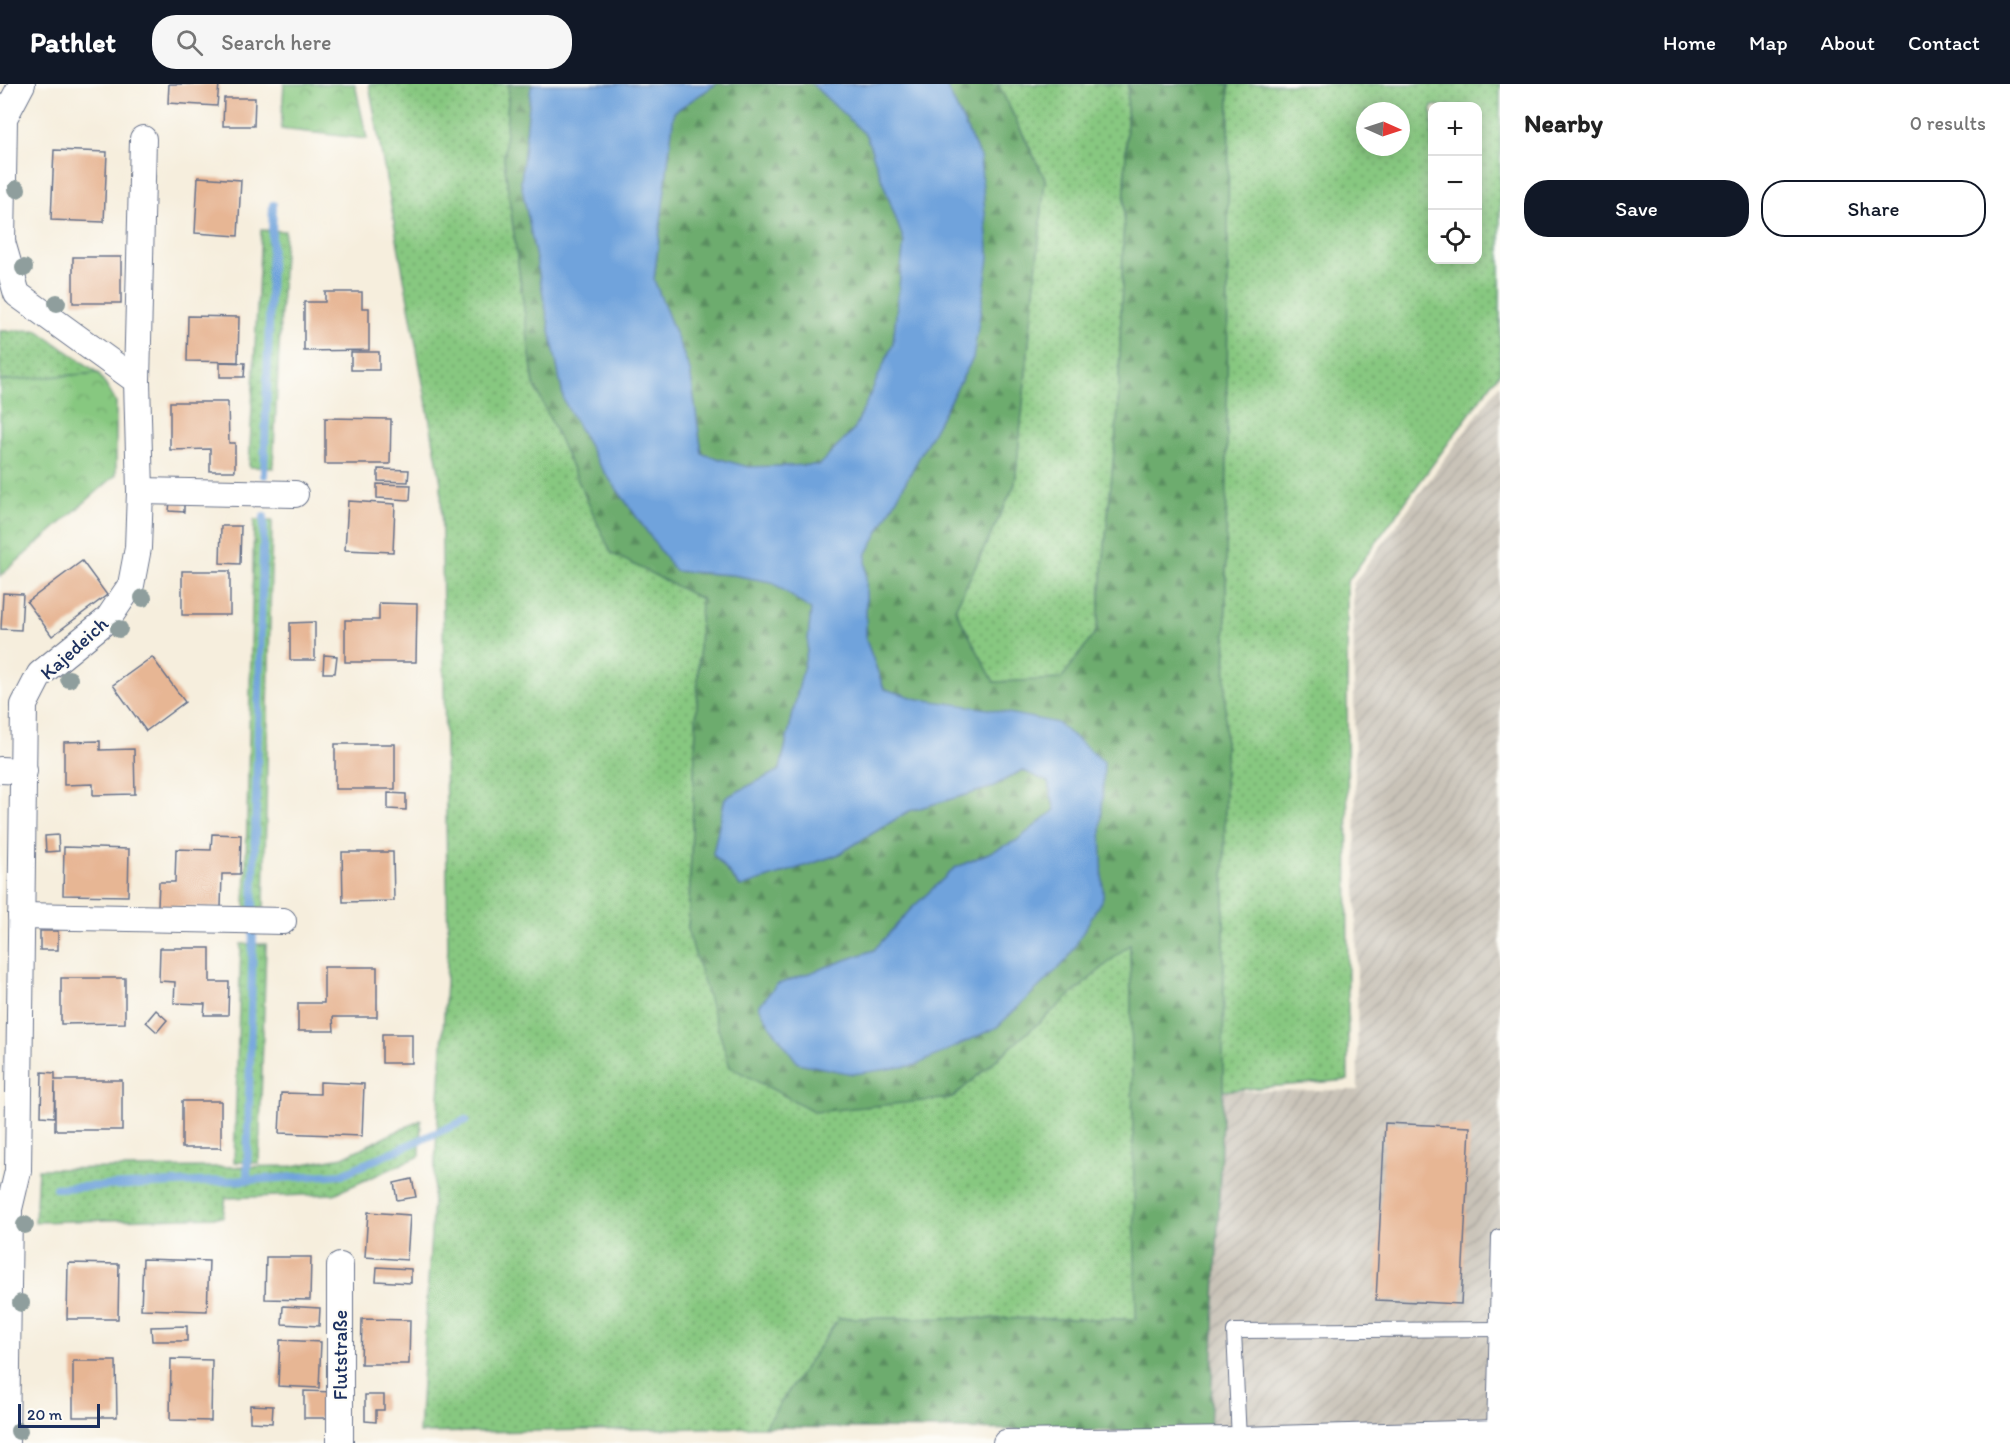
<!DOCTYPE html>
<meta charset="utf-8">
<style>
:root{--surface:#fff;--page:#f6f6f6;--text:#222;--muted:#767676;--line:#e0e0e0;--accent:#111827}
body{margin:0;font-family:Itim,sans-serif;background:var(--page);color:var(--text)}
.controls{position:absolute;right:18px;top:18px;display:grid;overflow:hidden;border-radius:12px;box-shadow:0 3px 15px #0003}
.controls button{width:54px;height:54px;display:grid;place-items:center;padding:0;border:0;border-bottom:2px solid var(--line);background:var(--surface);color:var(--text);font:30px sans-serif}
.compass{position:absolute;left:1356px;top:18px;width:54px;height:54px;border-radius:50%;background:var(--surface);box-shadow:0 3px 15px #0003;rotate:93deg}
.scale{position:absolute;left:18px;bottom:15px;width:82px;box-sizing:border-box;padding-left:6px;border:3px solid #1b2f5e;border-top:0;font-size:16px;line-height:21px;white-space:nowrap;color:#1b2f5e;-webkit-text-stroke:4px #fdfcf7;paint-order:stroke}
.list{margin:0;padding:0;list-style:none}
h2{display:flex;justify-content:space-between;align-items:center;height:78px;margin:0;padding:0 24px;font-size:26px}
h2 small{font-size:20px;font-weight:400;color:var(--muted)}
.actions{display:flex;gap:12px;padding:18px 24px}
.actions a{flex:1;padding:14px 0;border:2px solid var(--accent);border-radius:24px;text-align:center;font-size:21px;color:var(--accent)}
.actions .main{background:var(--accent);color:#fff}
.icon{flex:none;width:33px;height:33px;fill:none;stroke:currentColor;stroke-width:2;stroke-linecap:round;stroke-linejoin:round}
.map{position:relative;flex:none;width:1500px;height:1359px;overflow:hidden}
header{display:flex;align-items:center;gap:36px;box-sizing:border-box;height:84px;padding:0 30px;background:var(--accent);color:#fff}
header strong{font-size:28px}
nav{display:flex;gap:33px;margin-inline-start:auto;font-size:21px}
.search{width:420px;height:54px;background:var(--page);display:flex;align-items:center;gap:15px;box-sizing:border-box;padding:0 21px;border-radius:24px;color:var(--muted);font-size:22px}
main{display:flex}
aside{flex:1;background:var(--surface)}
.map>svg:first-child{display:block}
.industrial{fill:url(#industrial-furrows)}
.grass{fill:url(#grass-dots);stroke:#517c6f;stroke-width:1.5;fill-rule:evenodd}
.forest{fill:url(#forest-firs);stroke:#446e66;stroke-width:1.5}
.park{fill:url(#park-crowns);stroke:#517c6f;stroke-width:1.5}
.water{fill:#70a3dc;stroke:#46699d;stroke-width:1.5}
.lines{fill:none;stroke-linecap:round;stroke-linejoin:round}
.stream{stroke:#70a3dc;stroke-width:8}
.building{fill:#e7b694}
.lane-casing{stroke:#68728a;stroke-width:16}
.street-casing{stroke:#68728a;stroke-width:28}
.lane{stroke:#fff;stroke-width:14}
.street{stroke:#fff;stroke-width:26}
.tree{fill:#8f9e9d}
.labels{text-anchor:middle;stroke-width:4.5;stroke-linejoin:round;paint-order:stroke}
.street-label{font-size:20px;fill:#1b2f5e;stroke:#fdfcf7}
</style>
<header>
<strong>Pathlet</strong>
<div class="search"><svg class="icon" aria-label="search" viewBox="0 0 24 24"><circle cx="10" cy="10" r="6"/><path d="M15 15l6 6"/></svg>Search here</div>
<nav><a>Home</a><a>Map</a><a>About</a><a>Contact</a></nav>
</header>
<main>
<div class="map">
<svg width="1500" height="1359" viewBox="0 0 1500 1359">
<defs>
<pattern id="industrial-furrows" width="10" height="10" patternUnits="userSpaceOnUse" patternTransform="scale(1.5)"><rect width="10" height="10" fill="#c9c3b8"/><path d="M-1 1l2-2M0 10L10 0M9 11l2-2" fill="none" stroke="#aca8a1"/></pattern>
<pattern id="grass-dots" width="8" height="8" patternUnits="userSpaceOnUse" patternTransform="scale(1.5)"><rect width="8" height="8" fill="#87c880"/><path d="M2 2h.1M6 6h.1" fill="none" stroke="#6ea36c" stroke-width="1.8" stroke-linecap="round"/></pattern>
<pattern id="forest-firs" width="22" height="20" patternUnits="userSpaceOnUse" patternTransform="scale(1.5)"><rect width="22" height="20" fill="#6dac6e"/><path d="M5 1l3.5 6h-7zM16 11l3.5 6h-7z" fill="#598c5e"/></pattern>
<pattern id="park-crowns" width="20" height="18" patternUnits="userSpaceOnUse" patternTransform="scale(1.5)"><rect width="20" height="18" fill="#87c880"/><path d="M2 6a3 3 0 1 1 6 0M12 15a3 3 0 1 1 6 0" fill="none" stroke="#6ea36c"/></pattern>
</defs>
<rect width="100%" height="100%" fill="#fdfcf7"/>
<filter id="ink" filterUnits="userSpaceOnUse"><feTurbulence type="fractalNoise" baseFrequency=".0167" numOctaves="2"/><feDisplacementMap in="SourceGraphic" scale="12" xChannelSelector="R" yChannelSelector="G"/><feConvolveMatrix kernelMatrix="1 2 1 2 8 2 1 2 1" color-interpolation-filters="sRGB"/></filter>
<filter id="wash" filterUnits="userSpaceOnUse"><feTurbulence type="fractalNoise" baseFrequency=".008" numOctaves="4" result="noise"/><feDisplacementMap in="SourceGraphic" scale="24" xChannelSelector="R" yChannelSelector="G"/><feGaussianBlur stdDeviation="1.35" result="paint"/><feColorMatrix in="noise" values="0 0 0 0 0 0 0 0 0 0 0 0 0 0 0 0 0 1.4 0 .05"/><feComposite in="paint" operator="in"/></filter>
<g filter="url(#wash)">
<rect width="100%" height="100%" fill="#f6eedd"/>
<polygon class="industrial" points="1500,300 1500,1359 1209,1359 1223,1007 1358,1006 1353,500"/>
<g class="grass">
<polygon points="369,0 509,0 504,76 534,300 701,515 688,848 952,1014 1130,859 1137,1235 839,1234 764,1343 419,1349 448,864 441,399"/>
<polygon points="998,0 1128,0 1118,327 1097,546 1061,596 994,598 955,525 1015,400 1045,95"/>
<path d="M1229,0H1500V288L1347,498L1348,996L1223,1007ZM1432,22H1478V176H1432ZM1365,27H1401V63H1365Z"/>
<polygon points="261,146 285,147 273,384 249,383"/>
<polygon points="37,246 98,289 0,297 0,247"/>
<polygon points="254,436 272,437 264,824 245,823"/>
<polygon points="241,860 266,860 259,1079 234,1078"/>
<polygon points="421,1036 420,1072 334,1110 226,1114 223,1133 35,1138 38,1085 293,1082 343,1073"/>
</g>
<g class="forest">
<polygon points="509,0 534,0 531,3 521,98 564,317 599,380 675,487 733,491 772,498 811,525 807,568 780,686 725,714 713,770 740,803 837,771 909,727 990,704 1023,686 1048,698 1055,726 1016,757 955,784 911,825 874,866 776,901 769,940 1101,744 1103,678 884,605 866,556 866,471 973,274 980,73 945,0 998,0 1045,95 1015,400 955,525 994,598 1061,595 1097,546 1118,327 1128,0 1229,0 1223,1007 1210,1348 764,1343 839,1234 1136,1235 1130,860 952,1014 815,1028 730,983 688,848 701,515 611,469 534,300 504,75"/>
<polygon points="716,0 812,0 866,51 904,157 893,260 854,346 819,381 748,383 702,370 690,287 654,196 674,28"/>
</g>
<g class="park">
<polygon points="284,0 355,0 367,55 281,45"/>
<polygon points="98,289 116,318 116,391 0,492 0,297"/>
</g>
<polygon class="water" points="534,0 716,0 674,28 654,196 690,287 702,370 748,383 819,381 854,346 893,260 904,157 866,51 812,0 945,0 980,73 989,174 973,274 866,471 866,556 884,605 918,615 988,625 1057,639 1104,678 1101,744 1103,813 1067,876 997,943 916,981 853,990 798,979 769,940 759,922 776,901 874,866 911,825 955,784 1016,757 1055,726 1048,698 1022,686 990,704 909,727 837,771 741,803 713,770 725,714 780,686 807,568 811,526 772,498 733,491 675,487 599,380 564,317 521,98 531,3"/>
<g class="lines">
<g class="stream">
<polyline points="264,391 273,121"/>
<polyline points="253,824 264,433"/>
<polyline points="253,849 247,1096 342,1090 466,1036"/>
<polyline points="56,1104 247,1096"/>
</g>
</g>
<g id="blocks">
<g class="building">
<polygon points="169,0 219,0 217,22 168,19"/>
<polygon points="224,14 255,14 254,42 223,42"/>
<polygon points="54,66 107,68 104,138 51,136"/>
<polygon points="198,93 241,96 238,152 195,149"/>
<rect x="73" y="173" width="48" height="46"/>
<polygon points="325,208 362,208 362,224 369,224 369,266 304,267 304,218 325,218"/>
<polygon points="188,232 239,233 238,278 187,277"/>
<rect x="351" y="268" width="28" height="18"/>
<polygon points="220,278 245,279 244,293 220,293"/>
<polygon points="170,318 228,318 229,359 235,359 235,387 210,387 210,365 170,366"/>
<polygon points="325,334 391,335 390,380 325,380"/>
<polygon points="378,385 409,386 408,398 378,397"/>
<polygon points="377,400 411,401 410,416 377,414"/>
<polygon points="348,417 395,420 393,468 345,466"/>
<polygon points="170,418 184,419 184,428 169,427"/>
<polygon points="221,442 241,442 240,480 220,479"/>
<polygon points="82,477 107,511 52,552 27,518"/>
<rect x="182" y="487" width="48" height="44"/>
<polygon points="3,509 23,510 21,546 1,545"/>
<polygon points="379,519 417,520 416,578 345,578 345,536 379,536"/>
<polygon points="315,538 315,576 290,576 290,539"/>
<polygon points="324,571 337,572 335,589 323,589"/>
<polygon points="152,573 185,618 146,647 113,601"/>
<polygon points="100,657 100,666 134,665 135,710 93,711 93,700 64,701 64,658"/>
<rect x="335" y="660" width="60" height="45"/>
<polygon points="388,709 406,710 406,726 388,725"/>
<polygon points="212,750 241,751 240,790 222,790 221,824 158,822 159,798 175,798 176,765 211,766"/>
<polygon points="58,751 59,767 46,768 45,752"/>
<polygon points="64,763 129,765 128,812 63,811"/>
<polygon points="342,768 393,768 394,817 343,818"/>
<rect x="40" y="847" width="18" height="19"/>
<polygon points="160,864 210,864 210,898 229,898 228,931 204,931 205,920 174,919 175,898 159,897"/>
<polygon points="324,883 377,883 377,933 333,933 334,947 298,947 298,919 324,919"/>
<polygon points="61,894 125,894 125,939 61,940"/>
<polygon points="156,926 167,936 157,948 146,938"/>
<rect x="382" y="950" width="30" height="29"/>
<polygon points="42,988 55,989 55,996 122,996 122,1046 55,1046 55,998 54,1033 41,1032"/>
<polygon points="320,998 364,1000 362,1052 279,1049 281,1009 320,1010"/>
<rect x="182" y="1017" width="39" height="47"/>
<polygon points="1385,1039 1470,1043 1461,1220 1376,1216"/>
<polygon points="412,1095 416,1113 397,1116 394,1099"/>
<polygon points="368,1128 410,1131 407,1176 365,1173"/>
<polygon points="266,1173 311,1173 310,1216 265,1215"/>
<polygon points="143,1175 209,1177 207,1227 141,1225"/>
<polygon points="68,1179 119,1180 118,1235 67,1235"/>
<polygon points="377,1183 411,1185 411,1199 376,1197"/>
<polygon points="283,1222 320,1224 319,1242 282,1240"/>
<polygon points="362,1235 410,1236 409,1280 361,1280"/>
<polygon points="187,1242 187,1257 152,1257 151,1243"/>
<polygon points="280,1256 321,1258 319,1304 278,1302"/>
<polygon points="171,1275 212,1276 211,1337 170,1336"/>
<polygon points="73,1277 116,1277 117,1333 73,1333"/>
<polygon points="304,1307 333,1308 332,1334 304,1334"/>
<polygon points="365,1311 384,1311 384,1326 376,1326 376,1338 365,1337"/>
<polygon points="250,1321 273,1322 272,1339 250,1338"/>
</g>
</g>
</g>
<g filter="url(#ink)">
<use href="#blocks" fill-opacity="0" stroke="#68728a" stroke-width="1.5"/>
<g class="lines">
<defs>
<g id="lane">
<polyline points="1494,1349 1499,1153"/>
<polyline points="1239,1356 1234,1247 1500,1245"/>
</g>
<g id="street">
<polyline points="22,0 4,34 2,158 17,210 137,297"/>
<polyline points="140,407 295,410"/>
<polyline points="0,686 24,687"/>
<polyline points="21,832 283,837"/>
<polyline points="340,1182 340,1359"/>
<polyline points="6,1359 9,1125 18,1087 24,621 40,590 108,535 131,501 138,464 140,407 137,297 143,55"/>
<polyline points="1006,1359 1239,1356 1500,1349"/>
</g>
</defs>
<use href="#lane" class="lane-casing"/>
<use href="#street" class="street-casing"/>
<use href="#lane" class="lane"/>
<use href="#street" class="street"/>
</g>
<g class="tree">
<circle cx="17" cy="105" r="9"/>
<circle cx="24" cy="184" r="9"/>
<circle cx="57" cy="219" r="9"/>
<circle cx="143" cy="514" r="9"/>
<circle cx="119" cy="545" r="9"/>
<circle cx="69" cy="595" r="9"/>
<circle cx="25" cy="1141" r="9"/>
<circle cx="21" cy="1219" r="9"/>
<circle cx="19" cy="1347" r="9"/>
</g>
</g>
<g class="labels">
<g class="street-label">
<text transform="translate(74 564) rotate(-42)" y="7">Kajedeich</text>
<text transform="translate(340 1271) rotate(-90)" y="7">Flutstraße</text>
</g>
</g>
</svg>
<div class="controls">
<button>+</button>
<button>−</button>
<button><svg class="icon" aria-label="locate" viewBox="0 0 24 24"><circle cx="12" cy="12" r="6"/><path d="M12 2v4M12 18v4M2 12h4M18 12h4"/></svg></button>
</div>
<svg class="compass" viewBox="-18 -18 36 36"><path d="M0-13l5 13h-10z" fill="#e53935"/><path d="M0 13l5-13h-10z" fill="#767676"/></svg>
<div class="scale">20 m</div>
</div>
<aside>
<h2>Nearby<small>0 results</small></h2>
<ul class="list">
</ul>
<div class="actions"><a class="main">Save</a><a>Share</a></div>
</aside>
</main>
